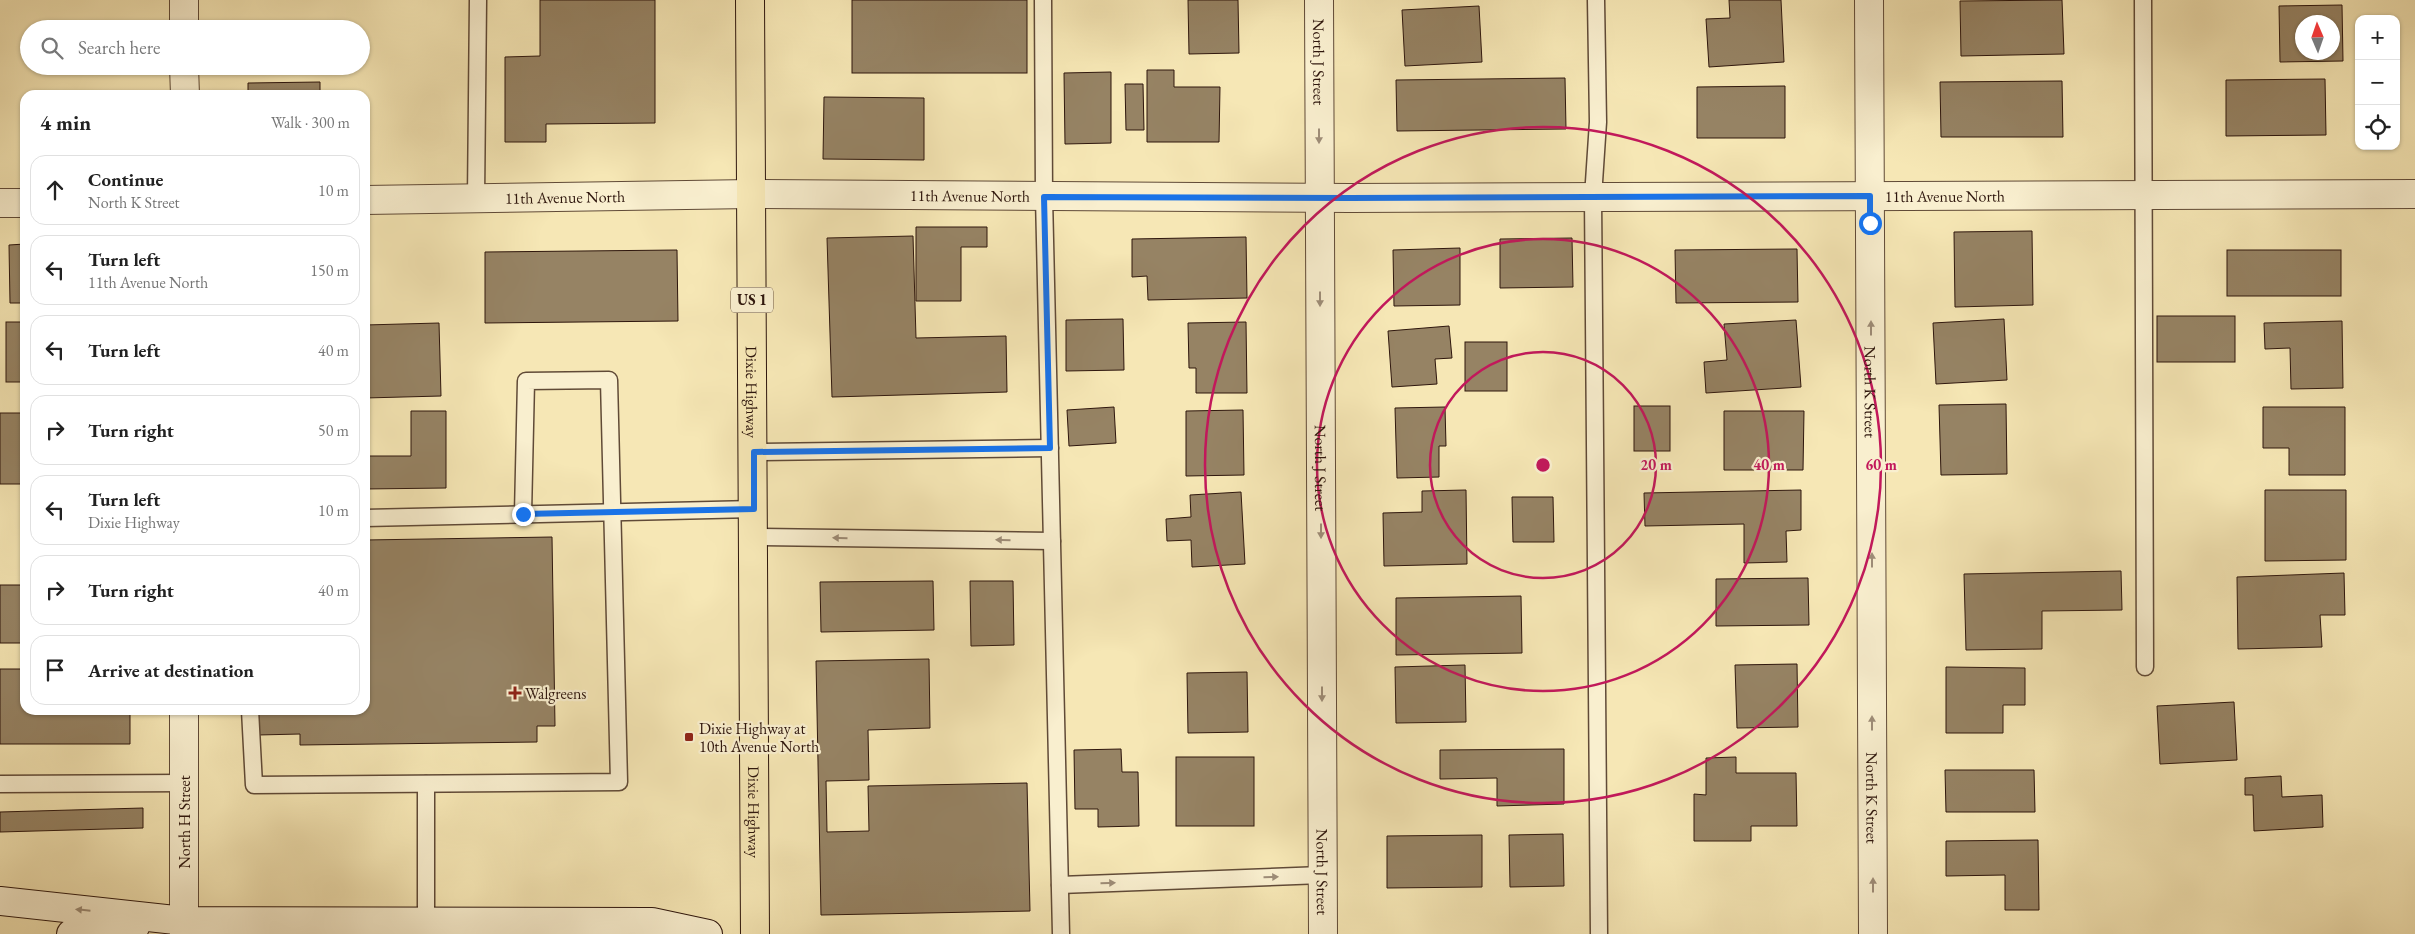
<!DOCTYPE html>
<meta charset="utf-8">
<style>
:root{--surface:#fff;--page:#f2f2f2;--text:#222;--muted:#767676;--line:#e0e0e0}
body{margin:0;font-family:"EB Garamond",serif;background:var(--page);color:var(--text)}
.controls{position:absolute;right:15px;top:15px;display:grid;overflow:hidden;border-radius:10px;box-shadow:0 1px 4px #0004}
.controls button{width:45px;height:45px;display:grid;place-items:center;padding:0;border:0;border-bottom:1px solid var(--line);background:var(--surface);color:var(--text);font:25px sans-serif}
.compass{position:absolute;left:2295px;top:15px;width:45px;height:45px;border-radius:50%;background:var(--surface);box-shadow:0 1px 4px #0004;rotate:358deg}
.stop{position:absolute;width:15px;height:15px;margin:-11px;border:4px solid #1a73e8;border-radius:50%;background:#fff}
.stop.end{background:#1a73e8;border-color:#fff;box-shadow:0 1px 5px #0008}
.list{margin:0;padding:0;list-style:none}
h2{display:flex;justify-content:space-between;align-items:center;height:65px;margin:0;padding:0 20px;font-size:21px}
h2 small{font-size:16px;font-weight:400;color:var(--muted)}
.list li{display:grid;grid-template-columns:32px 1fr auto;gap:15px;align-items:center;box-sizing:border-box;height:70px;margin:0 10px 10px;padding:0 10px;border:1px solid var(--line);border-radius:15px}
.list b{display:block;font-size:19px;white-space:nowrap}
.list p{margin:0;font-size:16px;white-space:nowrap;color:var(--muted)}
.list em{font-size:16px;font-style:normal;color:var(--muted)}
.icon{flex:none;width:28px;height:28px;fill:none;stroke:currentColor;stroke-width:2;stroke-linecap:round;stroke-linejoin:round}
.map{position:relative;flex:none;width:2415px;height:934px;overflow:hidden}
.search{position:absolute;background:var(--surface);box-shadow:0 1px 4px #0004;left:20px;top:20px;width:350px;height:55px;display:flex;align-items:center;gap:12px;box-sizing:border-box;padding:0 18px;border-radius:28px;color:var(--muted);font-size:19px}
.panel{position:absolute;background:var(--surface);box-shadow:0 1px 4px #0004;left:20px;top:90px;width:350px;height:625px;border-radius:15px}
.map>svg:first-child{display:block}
.building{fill:#968364;stroke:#2e160d;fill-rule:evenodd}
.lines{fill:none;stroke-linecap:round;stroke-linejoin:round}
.lane-casing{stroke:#604a37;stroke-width:19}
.street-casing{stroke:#604a37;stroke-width:30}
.secondary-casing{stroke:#2e160d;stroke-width:30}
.primary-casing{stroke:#2e160d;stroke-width:30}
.lane{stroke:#f9efcf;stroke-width:16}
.street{stroke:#f9efcf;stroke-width:28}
.secondary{stroke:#f9efcf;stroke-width:28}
.primary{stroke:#f6e7b5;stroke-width:28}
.oneway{fill:#9e8d78}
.route{stroke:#1a73e8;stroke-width:6}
.ring{fill:none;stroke:#c2185b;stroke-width:2.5}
.poi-dot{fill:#8f2418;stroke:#f9efcf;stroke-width:2}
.labels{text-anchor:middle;stroke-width:4.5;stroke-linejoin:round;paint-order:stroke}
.shield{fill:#f9efcf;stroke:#6b5747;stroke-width:1}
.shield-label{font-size:15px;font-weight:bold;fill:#2e160d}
.street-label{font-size:16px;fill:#2e160d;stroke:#f9efcf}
.poi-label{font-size:16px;fill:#2e160d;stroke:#f9efcf;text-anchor:start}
.centre{fill:#c2185b;stroke:#f9efcf;stroke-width:2.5}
.ring-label{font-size:15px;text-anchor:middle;font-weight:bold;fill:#c2185b;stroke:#f9efcf;stroke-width:4.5;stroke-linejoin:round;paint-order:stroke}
</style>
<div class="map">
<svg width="2415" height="934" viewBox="0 0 2415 934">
<rect width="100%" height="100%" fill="#f6e7b5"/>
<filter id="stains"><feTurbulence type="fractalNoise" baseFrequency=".004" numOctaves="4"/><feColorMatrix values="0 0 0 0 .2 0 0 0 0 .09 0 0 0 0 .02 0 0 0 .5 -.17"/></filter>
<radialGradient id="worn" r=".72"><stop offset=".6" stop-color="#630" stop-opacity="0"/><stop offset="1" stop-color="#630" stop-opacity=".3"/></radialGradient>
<g class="building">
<polygon points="540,0 655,0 655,123 546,124 546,142 505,142 505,57 540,56"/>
<rect x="852" y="0" width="175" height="73"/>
<polygon points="1188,0 1238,0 1239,53 1189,54"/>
<polygon points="1729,0 1781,0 1784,62 1709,67 1706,19 1730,18"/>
<polygon points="2062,0 2064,54 1961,56 1960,1"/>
<path d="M2342,5L2343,61L2280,62L2279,6ZM2302,22H2332V52H2302Z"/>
<polygon points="1479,6 1482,62 1405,66 1402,10"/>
<polygon points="1147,70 1174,70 1174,87 1220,87 1219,142 1147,142"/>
<polygon points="1111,72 1111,143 1065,144 1064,73"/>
<polygon points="1565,78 1566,129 1397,131 1396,80"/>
<polygon points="2325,79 2326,135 2226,136 2226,80"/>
<polygon points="2062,81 2063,137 1941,137 1940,82"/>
<polygon points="320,82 320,95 248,95 248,83"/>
<polygon points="1125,84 1143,84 1144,130 1126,130"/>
<polygon points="1785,86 1785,138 1697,138 1697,87"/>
<polygon points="824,97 924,98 924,160 823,159"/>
<polygon points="916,227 987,227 987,247 961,247 961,301 916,301"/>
<polygon points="2032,231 2033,305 1955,307 1954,232"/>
<polygon points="913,236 916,338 1006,336 1007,392 832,397 827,238"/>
<polygon points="1246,237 1247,298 1148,300 1147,276 1132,277 1132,239"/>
<polygon points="1572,238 1573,287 1500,288 1500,239"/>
<polygon points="25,244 25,303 10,303 9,245"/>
<polygon points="1460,248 1460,305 1394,306 1393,250"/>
<polygon points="1797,249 1798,302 1676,303 1675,250"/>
<polygon points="677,250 678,321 485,323 485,252"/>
<rect x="2227" y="250" width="114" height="46"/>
<rect x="2157" y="316" width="78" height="46"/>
<polygon points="1123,319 1124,370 1066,371 1066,320"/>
<polygon points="2004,319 2007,380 1936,384 1933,323"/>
<polygon points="1796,320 1801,387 1706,393 1704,362 1727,360 1724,324"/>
<polygon points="2342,321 2343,388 2291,389 2290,348 2265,349 2264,323"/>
<rect x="6" y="322" width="19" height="60"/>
<polygon points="1246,322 1247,393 1196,393 1196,368 1189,368 1188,323"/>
<polygon points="439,323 441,396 365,398 365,325"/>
<polygon points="1449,326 1452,358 1435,359 1437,384 1392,387 1388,331"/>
<rect x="1465" y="342" width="42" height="49"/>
<polygon points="2006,404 2007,474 1941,475 1939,405"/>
<rect x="1634" y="406" width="36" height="45"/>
<polygon points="1114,407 1116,443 1069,446 1067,410"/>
<polygon points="1445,407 1446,446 1439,446 1439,477 1397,478 1395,408"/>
<polygon points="2263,407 2345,407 2345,475 2289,475 2289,448 2263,448"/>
<polygon points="1243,410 1244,475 1186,476 1186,411"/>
<polygon points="411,411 446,411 446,488 365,489 365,456 411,456"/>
<polygon points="1724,411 1804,411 1803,470 1724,470"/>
<rect x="0" y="413" width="25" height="71"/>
<polygon points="1466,490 1467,564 1384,566 1383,513 1422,512 1422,491"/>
<polygon points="1801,490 1801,530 1786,531 1787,562 1744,563 1744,524 1645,526 1644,493"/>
<polygon points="2265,490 2346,490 2346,560 2265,561"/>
<polygon points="1241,492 1245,564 1192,567 1191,540 1167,541 1166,519 1191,517 1190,495"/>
<polygon points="1512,497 1553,497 1554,542 1513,542"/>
<polygon points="552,537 555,726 537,726 537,742 300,745 300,734 258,735 257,710 365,710 365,540"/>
<polygon points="2121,571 2122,610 2042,611 2042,649 1966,650 1964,574"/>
<polygon points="2344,573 2345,615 2320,615 2322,647 2238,649 2237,577"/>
<polygon points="1808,578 1809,625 1716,626 1716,579"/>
<polygon points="933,581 934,630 821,632 820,582"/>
<polygon points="970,581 1013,581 1014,645 971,646"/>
<rect x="0" y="585" width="25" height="58"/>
<polygon points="1521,596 1522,653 1396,655 1396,598"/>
<polygon points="929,659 930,728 868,730 869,780 826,781 827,832 869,831 868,786 1027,783 1030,911 821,915 816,661"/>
<polygon points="1797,664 1798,727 1737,728 1735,665"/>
<polygon points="1465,665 1466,722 1396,723 1395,667"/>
<polygon points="1946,667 2025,668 2025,705 2003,705 2003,733 1946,733"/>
<polygon points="0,669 25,669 25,710 130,710 130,744 0,744"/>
<polygon points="1247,672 1248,732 1188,733 1187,673"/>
<polygon points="2234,702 2237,760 2160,764 2157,706"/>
<polygon points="1121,749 1122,772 1138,772 1139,826 1098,827 1098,809 1075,809 1074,750"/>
<polygon points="1564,749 1564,804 1497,806 1497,778 1440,779 1440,750"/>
<rect x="1176" y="757" width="78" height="69"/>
<polygon points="1736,757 1736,773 1796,773 1797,826 1751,826 1751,841 1694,841 1694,794 1706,795 1706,758"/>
<polygon points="1945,770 2034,770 2035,812 1946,812"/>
<polygon points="2281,776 2282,797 2322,795 2323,827 2254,831 2253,795 2245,795 2245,778"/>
<polygon points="143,808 143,828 0,832 0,812"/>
<polygon points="1563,834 1564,886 1510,887 1509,835"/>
<polygon points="1482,835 1482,887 1387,888 1387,836"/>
<polygon points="2038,840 2039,910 2005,910 2005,875 1946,876 1946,841"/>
</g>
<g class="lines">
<defs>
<g id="lane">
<polyline points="1043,0 1044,197 1061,934"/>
<polyline points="1596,0 1598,122 1593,197 1599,934"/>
<polyline points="2143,0 2145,667"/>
<polyline points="476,198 478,0"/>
<polyline points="753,452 1050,448"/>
<polyline points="365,518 754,509"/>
<polyline points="754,537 1052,541"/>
<polyline points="250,710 254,785 619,782 609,380 526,381 523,514"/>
<polyline points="0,784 184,783"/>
<polyline points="1060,885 1322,875"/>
<polyline points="426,921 426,784"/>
</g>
<g id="street">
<polyline points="184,0 184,29"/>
<path id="s1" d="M1319,0L1323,934"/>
<path id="s2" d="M1869,0L1873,934"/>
<polyline points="184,66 185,95"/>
<path id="s3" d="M365,200L751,194L1350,198L2415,194"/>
<polyline points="0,203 25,203"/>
<polyline points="184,934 184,710"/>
</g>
<g id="secondary">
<polyline points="0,901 184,921 652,922 708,934"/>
<polyline points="71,934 135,927"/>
</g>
<g id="primary">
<path id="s4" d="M750,0L755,934"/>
</g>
</defs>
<use href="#lane" class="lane-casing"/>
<use href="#street" class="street-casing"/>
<use href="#secondary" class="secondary-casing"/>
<use href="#primary" class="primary-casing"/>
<use href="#lane" class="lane"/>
<use href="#street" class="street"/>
<use href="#secondary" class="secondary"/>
<use href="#primary" class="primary"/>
</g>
<defs><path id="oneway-solid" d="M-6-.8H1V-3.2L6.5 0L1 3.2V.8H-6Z" transform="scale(1.25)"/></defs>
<g class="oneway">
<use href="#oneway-solid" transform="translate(1319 136) rotate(90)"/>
<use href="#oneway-solid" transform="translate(1320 299) rotate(90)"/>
<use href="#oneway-solid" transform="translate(1871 328) rotate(-90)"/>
<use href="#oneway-solid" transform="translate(1321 531) rotate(90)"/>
<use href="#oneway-solid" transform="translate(840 538) rotate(-179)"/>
<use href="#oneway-solid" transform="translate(1003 540) rotate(-179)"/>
<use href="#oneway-solid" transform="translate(1872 560) rotate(-90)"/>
<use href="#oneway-solid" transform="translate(1322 694) rotate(90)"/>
<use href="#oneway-solid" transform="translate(1872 723) rotate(-90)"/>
<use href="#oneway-solid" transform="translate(1271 877) rotate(-2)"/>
<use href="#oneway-solid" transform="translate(1108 883) rotate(-2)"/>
<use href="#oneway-solid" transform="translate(1873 885) rotate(-90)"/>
<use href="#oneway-solid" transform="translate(83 910) rotate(-174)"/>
</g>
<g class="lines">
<polyline class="route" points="523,514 754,509 754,452 1050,448 1044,197 1350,198 1870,196 1870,223"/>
</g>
<g class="ring">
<circle cx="1543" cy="465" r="113"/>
<circle cx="1543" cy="465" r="226"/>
<circle cx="1543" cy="465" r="338"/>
</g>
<g class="poi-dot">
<path d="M512.5 685.5h5v5h5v5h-5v5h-5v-5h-5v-5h5z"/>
<rect x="684" y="732" width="10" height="10" rx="2.5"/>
</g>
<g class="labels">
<rect class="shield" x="731" y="287.5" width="42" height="25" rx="4"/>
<g class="shield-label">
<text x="752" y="305">US 1</text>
</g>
<g class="street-label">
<text dy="6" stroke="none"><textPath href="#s1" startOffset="62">North J Street</textPath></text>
<text dy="6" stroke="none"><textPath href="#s3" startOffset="605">11th Avenue North</textPath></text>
<text dy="6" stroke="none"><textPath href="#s3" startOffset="1580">11th Avenue North</textPath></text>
<text dy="6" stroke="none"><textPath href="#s3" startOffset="200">11th Avenue North</textPath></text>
<text dy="6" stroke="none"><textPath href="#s4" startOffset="392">Dixie Highway</textPath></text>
<text dy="6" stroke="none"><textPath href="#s2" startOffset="392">North K Street</textPath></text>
<text dy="6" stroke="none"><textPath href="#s1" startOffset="468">North J Street</textPath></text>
<text dy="6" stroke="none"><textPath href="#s2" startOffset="798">North K Street</textPath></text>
<text dy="6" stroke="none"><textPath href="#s4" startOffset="812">Dixie Highway</textPath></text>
<text transform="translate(184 822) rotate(-90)" y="6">North H Street</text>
<text dy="6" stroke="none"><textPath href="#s1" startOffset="872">North J Street</textPath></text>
</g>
<g class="poi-label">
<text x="525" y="699">Walgreens</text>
<text x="699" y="734">Dixie Highway at<tspan x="699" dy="18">10th Avenue North</tspan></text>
</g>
</g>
<circle cx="1543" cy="465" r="8" class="centre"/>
<g class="ring-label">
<text x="1656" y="470">20 m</text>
<text x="1769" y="470">40 m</text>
<text x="1881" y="470">60 m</text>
</g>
<rect width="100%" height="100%" filter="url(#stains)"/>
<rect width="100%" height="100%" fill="url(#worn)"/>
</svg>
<div class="controls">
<button>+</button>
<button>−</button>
<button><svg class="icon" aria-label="locate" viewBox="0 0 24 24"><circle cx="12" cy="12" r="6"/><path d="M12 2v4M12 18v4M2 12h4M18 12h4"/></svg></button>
</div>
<svg class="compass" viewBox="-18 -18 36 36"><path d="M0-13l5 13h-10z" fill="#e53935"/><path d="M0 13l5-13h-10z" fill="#767676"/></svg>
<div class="stop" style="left:1870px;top:223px"></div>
<div class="stop end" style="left:523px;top:514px"></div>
<div class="search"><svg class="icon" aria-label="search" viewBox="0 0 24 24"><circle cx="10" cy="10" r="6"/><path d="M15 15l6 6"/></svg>Search here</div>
<section class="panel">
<h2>4 min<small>Walk · 300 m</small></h2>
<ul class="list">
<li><svg class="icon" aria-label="ahead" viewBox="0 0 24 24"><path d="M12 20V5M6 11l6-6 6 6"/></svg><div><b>Continue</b><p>North K Street</p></div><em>10 m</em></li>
<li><svg class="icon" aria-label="left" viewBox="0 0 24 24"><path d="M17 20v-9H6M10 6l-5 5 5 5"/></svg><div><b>Turn left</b><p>11th Avenue North</p></div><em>150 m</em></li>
<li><svg class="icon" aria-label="left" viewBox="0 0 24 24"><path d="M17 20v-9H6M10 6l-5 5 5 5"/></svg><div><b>Turn left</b></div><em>40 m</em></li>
<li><svg class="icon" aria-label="right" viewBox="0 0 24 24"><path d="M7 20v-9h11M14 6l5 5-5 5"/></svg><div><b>Turn right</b></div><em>50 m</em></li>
<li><svg class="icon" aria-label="left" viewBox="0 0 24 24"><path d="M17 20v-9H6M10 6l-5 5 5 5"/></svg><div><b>Turn left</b><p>Dixie Highway</p></div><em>10 m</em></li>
<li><svg class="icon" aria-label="right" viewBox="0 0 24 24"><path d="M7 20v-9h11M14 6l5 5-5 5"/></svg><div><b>Turn right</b></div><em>40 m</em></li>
<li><svg class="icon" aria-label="arrive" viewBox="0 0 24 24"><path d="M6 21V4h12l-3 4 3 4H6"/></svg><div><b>Arrive at destination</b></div></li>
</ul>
</section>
</div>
